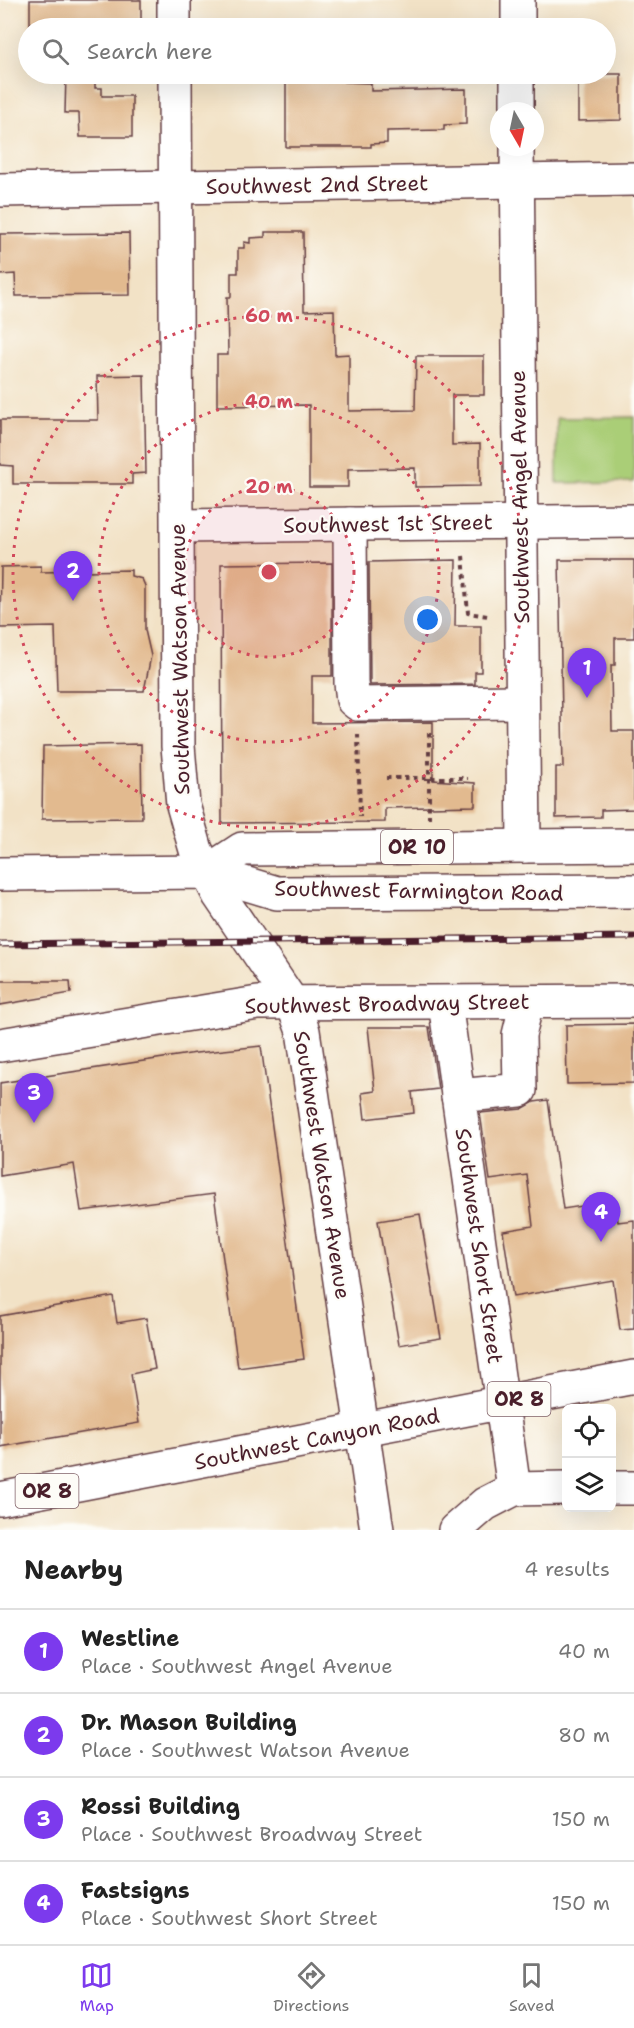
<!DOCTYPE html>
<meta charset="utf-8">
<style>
:root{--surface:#fff;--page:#f6f6f6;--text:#222;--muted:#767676;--line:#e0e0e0;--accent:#7c3aed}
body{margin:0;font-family:"Shantell Sans",sans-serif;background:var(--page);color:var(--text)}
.controls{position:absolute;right:18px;bottom:18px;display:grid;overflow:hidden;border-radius:9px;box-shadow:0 6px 24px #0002}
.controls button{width:54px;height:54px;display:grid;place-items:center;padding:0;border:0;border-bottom:2px solid var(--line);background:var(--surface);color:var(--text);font:30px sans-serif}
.compass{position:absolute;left:490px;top:102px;width:54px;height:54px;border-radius:50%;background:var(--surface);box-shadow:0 6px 24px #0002;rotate:171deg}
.you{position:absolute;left:428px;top:620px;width:21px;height:21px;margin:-15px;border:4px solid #fff;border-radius:50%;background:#1a73e8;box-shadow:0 0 0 9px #1a73e833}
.badge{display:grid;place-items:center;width:39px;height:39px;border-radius:50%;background:var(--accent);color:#fff;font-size:20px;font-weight:700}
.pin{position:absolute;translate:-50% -50px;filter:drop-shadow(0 2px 3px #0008)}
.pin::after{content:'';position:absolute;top:32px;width:21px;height:18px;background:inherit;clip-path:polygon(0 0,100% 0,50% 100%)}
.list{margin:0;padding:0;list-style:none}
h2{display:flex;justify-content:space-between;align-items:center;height:78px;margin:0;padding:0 24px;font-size:26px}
h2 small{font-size:20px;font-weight:400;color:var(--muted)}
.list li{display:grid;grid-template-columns:39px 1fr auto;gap:18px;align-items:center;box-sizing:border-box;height:84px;padding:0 24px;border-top:2px solid var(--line)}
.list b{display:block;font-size:22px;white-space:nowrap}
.list p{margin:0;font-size:20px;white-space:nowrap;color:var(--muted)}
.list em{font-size:20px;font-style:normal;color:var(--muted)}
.icon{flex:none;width:33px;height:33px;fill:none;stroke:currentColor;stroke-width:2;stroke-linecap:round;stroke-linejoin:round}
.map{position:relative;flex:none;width:634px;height:1530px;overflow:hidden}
.search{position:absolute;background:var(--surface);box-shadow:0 6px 24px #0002;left:18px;right:18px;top:18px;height:66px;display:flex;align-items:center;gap:15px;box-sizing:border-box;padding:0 21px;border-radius:33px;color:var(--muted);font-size:22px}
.sheet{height:414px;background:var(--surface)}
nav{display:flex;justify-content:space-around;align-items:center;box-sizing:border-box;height:84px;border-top:2px solid var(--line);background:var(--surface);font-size:16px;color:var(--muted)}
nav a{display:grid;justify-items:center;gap:3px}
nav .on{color:var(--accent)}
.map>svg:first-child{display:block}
.green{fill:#aace77;stroke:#7a7651;stroke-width:1.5}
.building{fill:#e2ba8f}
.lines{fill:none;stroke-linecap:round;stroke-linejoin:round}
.minor-casing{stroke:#633c42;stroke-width:36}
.major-casing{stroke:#633c42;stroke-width:36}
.path{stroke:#633c42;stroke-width:4;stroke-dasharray:4.5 4.5;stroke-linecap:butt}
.minor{stroke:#fff;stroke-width:33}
.major{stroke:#fff;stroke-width:33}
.rail-casing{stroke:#4a1f2b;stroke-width:7}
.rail{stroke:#fdfcf7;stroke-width:4.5;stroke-dasharray:14;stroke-linecap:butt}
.ring{fill:none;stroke:#d1495b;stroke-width:3;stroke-dasharray:3 6}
.labels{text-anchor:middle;stroke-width:4.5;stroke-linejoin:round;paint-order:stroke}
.shield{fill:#fdfcf7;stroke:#806168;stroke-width:1.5}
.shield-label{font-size:20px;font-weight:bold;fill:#4a1f2b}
.street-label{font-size:21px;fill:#4a1f2b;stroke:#fdfcf7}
.centre{fill:#d1495b;stroke:#fdfcf7;stroke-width:3}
.ring-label{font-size:18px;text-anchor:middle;font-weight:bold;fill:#d1495b;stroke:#fdfcf7;stroke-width:4.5;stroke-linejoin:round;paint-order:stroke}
</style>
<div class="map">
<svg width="634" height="1530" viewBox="0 0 634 1530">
<rect width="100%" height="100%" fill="#fdfcf7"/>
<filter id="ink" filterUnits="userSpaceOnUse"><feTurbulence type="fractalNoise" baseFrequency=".0167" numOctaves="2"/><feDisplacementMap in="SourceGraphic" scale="12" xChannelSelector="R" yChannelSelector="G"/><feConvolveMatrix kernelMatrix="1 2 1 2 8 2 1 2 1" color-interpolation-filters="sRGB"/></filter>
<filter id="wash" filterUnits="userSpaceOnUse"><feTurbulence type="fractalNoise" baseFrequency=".008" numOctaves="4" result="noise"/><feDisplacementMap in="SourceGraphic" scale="24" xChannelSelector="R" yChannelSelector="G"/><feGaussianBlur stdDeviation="1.35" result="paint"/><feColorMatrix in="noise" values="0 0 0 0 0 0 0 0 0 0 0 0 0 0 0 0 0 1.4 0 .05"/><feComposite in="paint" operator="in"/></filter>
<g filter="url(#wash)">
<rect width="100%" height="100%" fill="#f2e2c6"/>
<polygon class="green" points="634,417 634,482 557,483 557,418"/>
<g id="blocks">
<g class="building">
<polygon points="30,0 141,0 141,23 123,23 123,28 85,28 85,25 30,26"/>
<polygon points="66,74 95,74 95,88 102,88 102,96 132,96 132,137 80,137 79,113 65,113"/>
<polygon points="286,74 345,74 345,82 371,83 371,91 466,89 466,124 444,125 444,130 387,131 387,143 371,144 371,147 286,147"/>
<polygon points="578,74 621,74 621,120 578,121"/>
<polygon points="265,232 303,232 304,311 334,310 335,355 349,354 349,411 415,410 416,356 484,356 484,395 452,395 452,445 480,444 480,486 415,487 415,468 348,469 348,487 309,487 309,405 217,406 217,355 228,355 227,297 231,297 231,273 238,273 238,248 244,248 244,242 250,243 250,238 265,237"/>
<polygon points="129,233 130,295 16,296 15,274 0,275 0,234"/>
<polygon points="144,375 146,473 132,474 132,484 13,484 13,466 0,465 0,420 98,420 97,376"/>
<polygon points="456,560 455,626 481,626 481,672 475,672 475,684 370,685 369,562"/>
<polygon points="559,560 634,560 634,638 615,638 615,665 611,665 612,731 634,731 634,809 601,810 601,817 556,818 556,767 563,767"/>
<polygon points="332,563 332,676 312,676 312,723 433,722 433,780 475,783 475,806 385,808 385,822 222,823 221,564"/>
<polygon points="41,566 41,572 131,570 131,576 142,579 145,586 145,630 151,656 144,691 57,691 55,627 0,628 1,567"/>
<polygon points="141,744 142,818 42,819 43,746"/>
<polygon points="0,981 70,981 71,993 0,1005"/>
<polygon points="634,1024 634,1083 567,1084 566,1025"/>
<polygon points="368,1027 429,1027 438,1089 412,1092 414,1113 365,1119 362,1093 375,1091"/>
<polygon points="261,1046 304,1359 238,1368 214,1194 81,1211 74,1164 0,1176 0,1083 196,1053"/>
<polygon points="548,1100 563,1209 615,1201 618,1222 634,1220 634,1329 620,1330 613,1280 513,1297 503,1231 533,1226 527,1175 490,1180 480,1113 522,1109 534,1102"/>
<polygon points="420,1214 441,1338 399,1345 378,1221"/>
<polygon points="113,1296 117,1323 146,1318 155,1369 131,1374 139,1423 0,1447 0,1316"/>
</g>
</g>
</g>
<g filter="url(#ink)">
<use href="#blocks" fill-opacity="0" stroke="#633c42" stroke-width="1.5"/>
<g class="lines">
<defs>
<g id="minor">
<polyline points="518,28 518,0"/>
<polyline points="517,111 517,74"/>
<polyline points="517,147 524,846"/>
<polyline points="0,190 634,179"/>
<polyline points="350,524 351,683 353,700 358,704 522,702"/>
<polyline points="178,526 634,521"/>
<polyline points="445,1003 514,1489"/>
<polyline points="0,1045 258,1003 634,1001"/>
<polyline points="458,1096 520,1090 519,1035 527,1002"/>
<polyline points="612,1488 634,1488"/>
<polyline points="455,1530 485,1504 514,1489 566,1488"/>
</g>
<g id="major">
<polyline points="174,0 174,28"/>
<polyline points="175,74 178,746 183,805 196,850 219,895 293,1004 303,1031 377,1530"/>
<polyline points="207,872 242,849 634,845"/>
<polyline points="0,874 207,872 277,893 634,891"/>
<polyline points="0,1499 634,1377"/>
</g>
</defs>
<use href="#minor" class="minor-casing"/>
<use href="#major" class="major-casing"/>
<g class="path">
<polyline points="463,556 468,613 488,616"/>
<polyline points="429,733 429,818"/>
<polyline points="358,734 360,817"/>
<polyline points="386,778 468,778"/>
</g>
<use href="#minor" class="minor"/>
<use href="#major" class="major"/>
<defs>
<polyline id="rail" points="0,944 634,937"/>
</defs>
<use href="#rail" class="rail-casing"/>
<use href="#rail" class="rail"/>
</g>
</g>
<circle cx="269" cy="572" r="85" fill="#d1495b" fill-opacity=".12"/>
<g class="ring">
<circle cx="269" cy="572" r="85"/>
<circle cx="269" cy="572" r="170"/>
<circle cx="269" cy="572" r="256"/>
</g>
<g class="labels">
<g class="shield">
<rect x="381" y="830" width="72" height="34" rx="4.5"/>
<rect x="487.5" y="1382" width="63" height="34" rx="4.5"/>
<rect x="15.5" y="1474" width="63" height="34" rx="4.5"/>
</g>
<g class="shield-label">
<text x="417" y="854">OR 10</text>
<text x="519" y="1406">OR 8</text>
<text x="47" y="1498">OR 8</text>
</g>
<g class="street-label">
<text transform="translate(317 185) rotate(-1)" y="7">Southwest 2nd Street</text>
<text transform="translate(520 497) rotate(-91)" y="7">Southwest Angel Avenue</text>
<text transform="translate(388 524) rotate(-1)" y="7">Southwest 1st Street</text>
<text transform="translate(180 659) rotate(-91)" y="7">Southwest Watson Avenue</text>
<text transform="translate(419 891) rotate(1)" y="7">Southwest Farmington Road</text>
<text transform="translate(387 1004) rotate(-1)" y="7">Southwest Broadway Street</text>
<text transform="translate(322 1165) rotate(81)" y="7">Southwest Watson Avenue</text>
<text transform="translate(479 1246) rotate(82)" y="7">Southwest Short Street</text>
<text transform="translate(317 1439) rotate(-11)" y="7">Southwest Canyon Road</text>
</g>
</g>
<circle cx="269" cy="572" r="9" class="centre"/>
<g class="ring-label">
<text x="269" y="322">60 m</text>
<text x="269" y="408">40 m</text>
<text x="269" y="493">20 m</text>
</g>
</svg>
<div class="controls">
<button><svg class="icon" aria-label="locate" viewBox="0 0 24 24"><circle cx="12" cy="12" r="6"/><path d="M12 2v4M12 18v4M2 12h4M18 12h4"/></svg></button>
<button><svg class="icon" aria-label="layers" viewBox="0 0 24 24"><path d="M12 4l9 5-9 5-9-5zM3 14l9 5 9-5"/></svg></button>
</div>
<svg class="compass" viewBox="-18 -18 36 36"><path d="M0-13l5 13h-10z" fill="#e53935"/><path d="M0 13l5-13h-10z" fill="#767676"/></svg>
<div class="you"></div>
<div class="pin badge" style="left:587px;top:698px">1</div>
<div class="pin badge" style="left:73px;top:601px">2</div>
<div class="pin badge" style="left:34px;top:1123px">3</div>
<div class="pin badge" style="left:601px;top:1242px">4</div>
<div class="search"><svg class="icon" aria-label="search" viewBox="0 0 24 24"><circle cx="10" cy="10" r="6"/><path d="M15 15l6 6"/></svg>Search here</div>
</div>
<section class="sheet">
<h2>Nearby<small>4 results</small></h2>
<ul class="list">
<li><span class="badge">1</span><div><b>Westline</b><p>Place · Southwest Angel Avenue</p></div><em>40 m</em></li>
<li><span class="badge">2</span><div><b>Dr. Mason Building</b><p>Place · Southwest Watson Avenue</p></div><em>80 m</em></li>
<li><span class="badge">3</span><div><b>Rossi Building</b><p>Place · Southwest Broadway Street</p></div><em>150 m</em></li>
<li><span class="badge">4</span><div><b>Fastsigns</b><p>Place · Southwest Short Street</p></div><em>150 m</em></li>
</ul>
</section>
<nav>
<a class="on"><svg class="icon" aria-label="map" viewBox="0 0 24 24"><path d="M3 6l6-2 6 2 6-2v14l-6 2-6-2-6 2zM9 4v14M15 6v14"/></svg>Map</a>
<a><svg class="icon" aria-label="directions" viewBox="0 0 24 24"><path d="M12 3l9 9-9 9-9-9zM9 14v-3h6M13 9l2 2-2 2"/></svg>Directions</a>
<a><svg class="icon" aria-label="saved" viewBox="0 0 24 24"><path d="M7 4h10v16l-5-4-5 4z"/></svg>Saved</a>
</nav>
